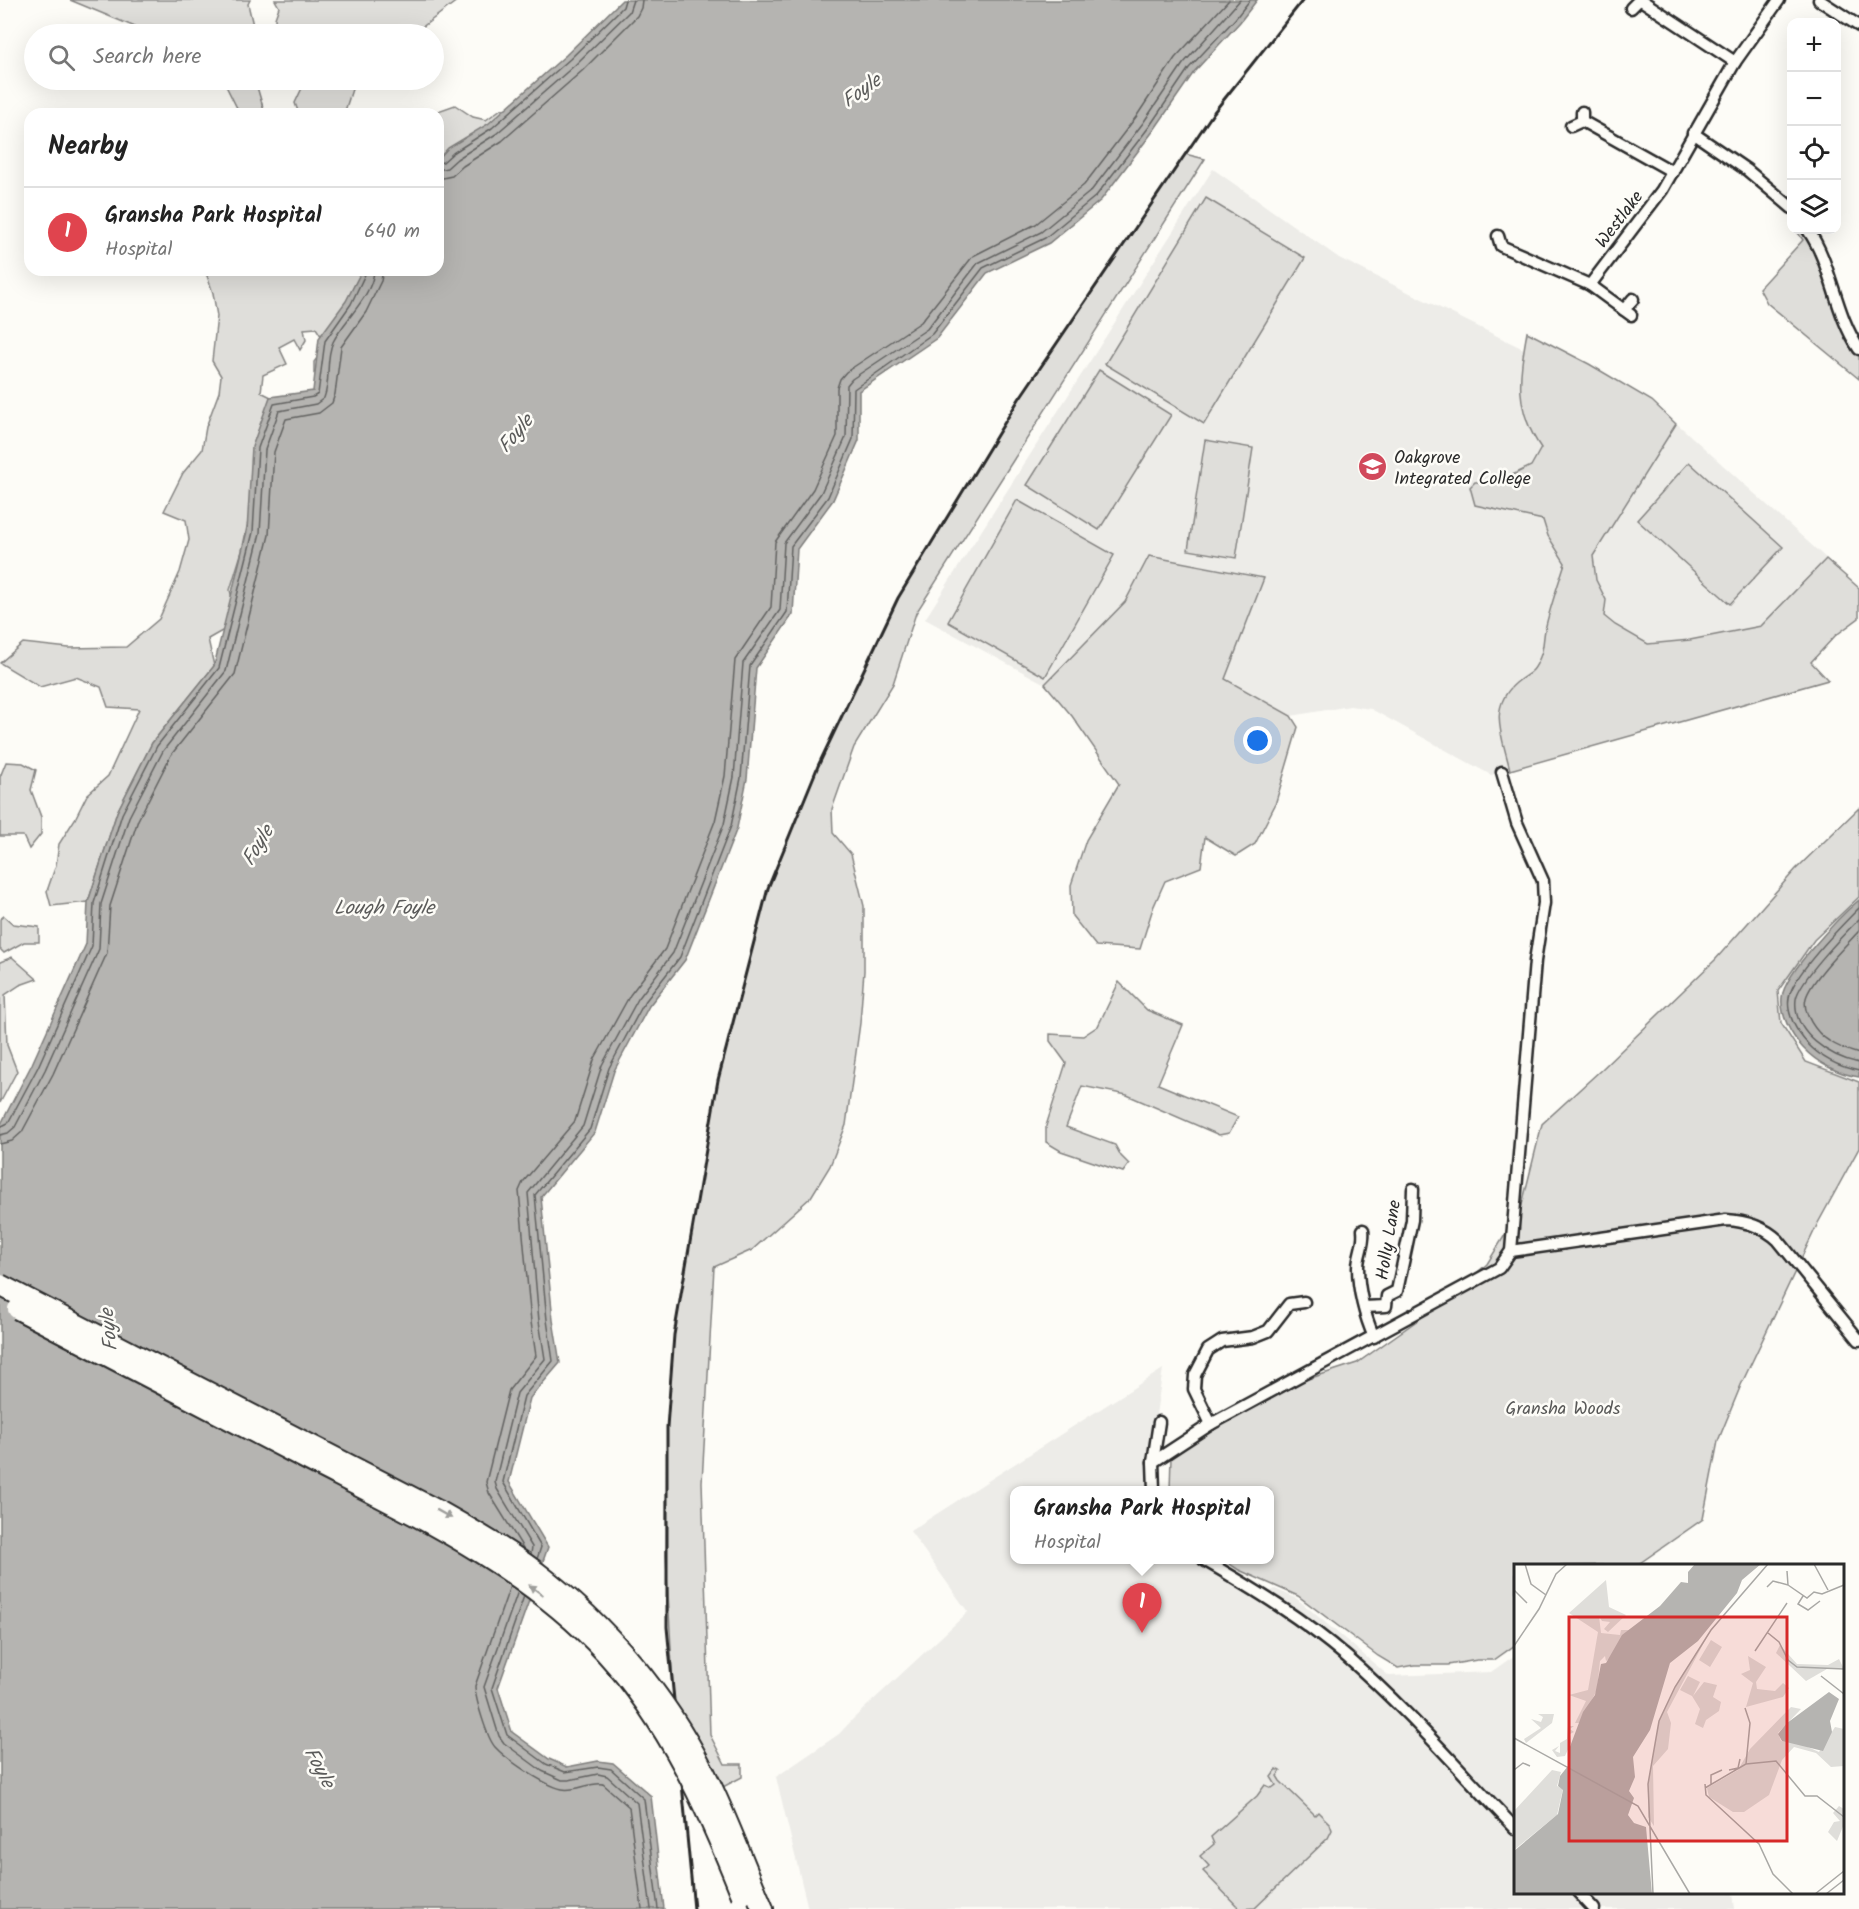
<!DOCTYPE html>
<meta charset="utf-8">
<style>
:root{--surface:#fff;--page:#f6f6f6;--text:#222;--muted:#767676;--line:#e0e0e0;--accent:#0f766e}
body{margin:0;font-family:Kalam,sans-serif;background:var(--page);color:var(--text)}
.controls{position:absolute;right:18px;top:18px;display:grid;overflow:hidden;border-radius:12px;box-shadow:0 6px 24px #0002}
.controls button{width:54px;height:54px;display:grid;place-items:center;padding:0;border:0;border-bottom:2px solid var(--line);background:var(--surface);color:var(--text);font:30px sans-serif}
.you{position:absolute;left:1258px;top:741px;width:21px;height:21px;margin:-15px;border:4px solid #fff;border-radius:50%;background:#1a73e8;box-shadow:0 0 0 9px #1a73e833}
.badge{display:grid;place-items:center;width:39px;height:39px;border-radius:50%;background:var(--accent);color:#fff;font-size:20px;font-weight:700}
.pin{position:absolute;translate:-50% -50px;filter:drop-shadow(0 2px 3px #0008)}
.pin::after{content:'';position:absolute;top:32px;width:21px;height:18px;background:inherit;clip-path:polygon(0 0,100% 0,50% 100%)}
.popup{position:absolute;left:1010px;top:1486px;width:264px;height:78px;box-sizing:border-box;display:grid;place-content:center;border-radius:12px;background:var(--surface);filter:drop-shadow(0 2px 4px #0005);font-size:20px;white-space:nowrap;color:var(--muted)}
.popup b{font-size:22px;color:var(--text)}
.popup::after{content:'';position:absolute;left:50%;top:100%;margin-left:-12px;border:12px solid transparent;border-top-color:var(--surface)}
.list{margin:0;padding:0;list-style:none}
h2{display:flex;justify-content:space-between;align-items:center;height:78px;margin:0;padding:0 24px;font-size:26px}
h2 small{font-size:20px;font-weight:400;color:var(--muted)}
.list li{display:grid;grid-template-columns:39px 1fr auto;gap:18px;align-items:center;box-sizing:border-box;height:90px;padding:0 24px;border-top:2px solid var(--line)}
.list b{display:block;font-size:22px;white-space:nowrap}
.list p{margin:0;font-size:20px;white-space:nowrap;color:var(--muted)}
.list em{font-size:20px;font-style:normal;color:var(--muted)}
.icon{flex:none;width:33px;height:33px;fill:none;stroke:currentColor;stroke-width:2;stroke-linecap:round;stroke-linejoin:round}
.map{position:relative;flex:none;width:1859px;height:1909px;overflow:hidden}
.search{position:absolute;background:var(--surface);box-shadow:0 6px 24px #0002;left:24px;top:24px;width:420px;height:66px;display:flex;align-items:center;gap:15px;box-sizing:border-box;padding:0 21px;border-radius:33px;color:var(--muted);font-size:22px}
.panel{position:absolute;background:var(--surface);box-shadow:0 6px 24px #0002;left:24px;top:108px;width:420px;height:168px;border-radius:18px}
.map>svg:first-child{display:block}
.built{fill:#edece8}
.green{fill:#dfdeda;stroke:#858482;stroke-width:1.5}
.water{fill:#b5b4b1;stroke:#7e7d7b;stroke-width:1.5}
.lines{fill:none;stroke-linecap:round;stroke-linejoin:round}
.shore{stroke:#626261;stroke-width:1.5}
.street-casing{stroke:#2b2b2b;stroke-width:15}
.highway-casing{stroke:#2b2b2b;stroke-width:24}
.street{stroke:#fdfcf7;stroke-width:10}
.highway{stroke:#fdfcf7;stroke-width:20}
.rail{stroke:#2b2b2b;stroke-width:3}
.highway-bridge-casing{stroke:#2b2b2b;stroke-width:24;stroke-linecap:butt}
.highway-bridge{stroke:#fdfcf7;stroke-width:20}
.oneway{fill:#9e9e9b}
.labels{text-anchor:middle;stroke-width:5;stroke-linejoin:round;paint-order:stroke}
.street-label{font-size:18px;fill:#2b2b2b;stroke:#fdfcf7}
.poi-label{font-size:18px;fill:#2b2b2b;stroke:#fdfcf7;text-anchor:start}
.park-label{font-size:18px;fill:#585857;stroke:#fdfcf7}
.water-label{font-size:20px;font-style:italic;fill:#5b5b5a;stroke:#fdfcf7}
.inset-road{fill:none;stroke:#a9a8a5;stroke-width:1.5}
.view{fill:#d62828;fill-opacity:0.15;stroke:#d62828;stroke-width:3}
.inset-edge{fill:none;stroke:#2b2b2b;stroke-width:3}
</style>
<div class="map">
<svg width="1859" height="1909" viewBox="0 0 1859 1909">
<rect width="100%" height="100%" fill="#fdfcf7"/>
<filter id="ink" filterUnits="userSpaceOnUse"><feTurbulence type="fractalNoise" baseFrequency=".0167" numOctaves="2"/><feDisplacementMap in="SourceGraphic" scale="12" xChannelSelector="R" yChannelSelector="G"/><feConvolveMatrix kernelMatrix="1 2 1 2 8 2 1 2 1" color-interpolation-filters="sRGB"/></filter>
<g filter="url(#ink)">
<g class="built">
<polygon points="1213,169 1339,258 1556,365 1652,401 1859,588 1859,618 1835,636 1811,662 1828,680 1491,775 1371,709 1350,706 1291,716 1225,679 1264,577 1149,556 1125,602 1045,684 925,619"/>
<polygon points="1163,1369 1147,1473 1150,1490 1014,1490 1014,1560 1198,1560 1208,1569 1258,1598 1275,1589 1296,1598 1389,1676 1491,1672 1515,1655 1516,1892 1733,1893 1735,1909 808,1909 776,1777 839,1734 854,1718 968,1612 910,1531"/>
</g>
<g class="green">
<polygon points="70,0 250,0 248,4 255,34 152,34"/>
<polygon points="275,0 458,0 413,34 343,34 336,27 317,27 303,34 276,34 275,18 279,7"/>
<polygon points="219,80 255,80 265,114 240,114 225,84"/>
<polygon points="315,80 355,80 345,111 340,114 299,114 295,103 303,86"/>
<polygon points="455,105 473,117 486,120 501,109 522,107 438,195 437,114 438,111"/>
<polygon points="1185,154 1205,159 916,613 893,684 854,747 832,809 833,833 851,854 864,906 864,971 860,1023 846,1125 830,1166 811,1197 752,1250 714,1267 702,1482 710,1735 725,1764 742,1764 742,1777 721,1788 674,1704 666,1556 667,1427 674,1335 718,1080 768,888 818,766 898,598 1019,399"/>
<polygon points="1206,198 1305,258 1204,424 1105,364"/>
<polygon points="1796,230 1803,230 1805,233 1859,349 1859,379 1767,303 1759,288 1803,240"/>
<polygon points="205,270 371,270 337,357 314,373 314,362 327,345 316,328 304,329 306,340 300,350 294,339 279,347 287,364 263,375 261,392 271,397 255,488 242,551 230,590 238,622 208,639 214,666 152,743 117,812 88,902 51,906 47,891 56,865 59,844 75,819 87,795 108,776 139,709 108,707 101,687 76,677 40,687 0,663 23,643 69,648 126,647 159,619 180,572 189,540 186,520 164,511 183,473 202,450 206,427 219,392 221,376 212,361 217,316 213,293"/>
<path d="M1527,332L1589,364L1652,401L1676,424L1593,556L1596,580L1606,600L1604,616L1615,625L1648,644L1690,640L1761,626L1826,559L1859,588V618L1835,636L1811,662L1828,680L1510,770C1503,738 1487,708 1516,683C1529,672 1533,675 1540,657C1544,648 1543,639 1545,630C1550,607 1558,585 1565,563L1548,536L1543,520L1475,505L1470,487L1475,482H1498L1531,466L1541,448C1514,408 1519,377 1527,332Z"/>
<polygon points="1099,370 1171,415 1099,530 1027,485"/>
<polygon points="1205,440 1253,448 1236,558 1188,550"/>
<polygon points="1689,462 1783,547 1730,604 1637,520"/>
<polygon points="1017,500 1114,555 1045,677 948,622"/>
<polygon points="1149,556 1264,578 1225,679 1291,716 1298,727 1275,805 1255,844 1236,856 1205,837 1201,867 1165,881 1153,908 1140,949 1096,946 1072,916 1071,885 1086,840 1119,784 1072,716 1045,684 1125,602"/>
<polygon points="6,762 23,763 36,770 31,790 41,817 41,834 29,849 23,836 0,836 0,777"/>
<polygon points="1859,808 1859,897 1814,940 1778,991 1781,1023 1806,1062 1859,1082 1859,1148 1818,1223 1741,1385 1718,1441 1703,1519 1637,1565 1516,1566 1515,1645 1494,1660 1477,1660 1448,1665 1414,1665 1398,1668 1378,1656 1298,1596 1239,1570 1224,1560 1270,1560 1270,1490 1170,1490 1171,1457 1216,1425 1268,1396 1305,1380 1357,1363 1442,1303 1487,1264 1521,1209 1542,1124 1602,1069 1715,960 1796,869"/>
<polygon points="4,916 13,924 39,927 39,942 24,942 4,953 0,949 0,919"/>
<polygon points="12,957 37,979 20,985 5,995 7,1045 17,1071 0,1103 0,962"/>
<polygon points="1119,982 1147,1010 1183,1025 1158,1084 1238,1117 1229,1133 1219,1135 1127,1095 1082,1086 1066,1127 1115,1145 1121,1156 1129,1164 1123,1172 1061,1151 1046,1142 1046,1126 1066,1063 1050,1041 1050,1034 1083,1036 1098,1026"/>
<polygon points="1277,1769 1281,1771 1277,1776 1280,1781 1315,1815 1318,1812 1330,1824 1332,1830 1328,1838 1255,1908 1240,1909 1203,1871 1209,1866 1200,1856 1214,1844 1211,1837 1257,1796 1265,1785 1272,1788 1276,1785 1271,1777"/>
</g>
<g class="water">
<polygon points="622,0 1257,0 1240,22 1194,72 1154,130 1101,200 1049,243 987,273 937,338 859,391 859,440 833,500 797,549 793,614 756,668 747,779 737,828 685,960 649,1006 614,1071 595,1132 541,1197 553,1320 560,1363 530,1398 509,1482 548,1547 498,1688 512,1732 549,1759 567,1767 598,1761 613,1763 651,1796 664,1909 0,1909 0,1126 32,1064 86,944 88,902 117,812 152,743 214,666 247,531 252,447 270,397 313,391 319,338 346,301 362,270 438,270 438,159 448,148 488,124 566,55"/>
<path d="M1859,900V1077C1838,1074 1817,1063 1803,1048C1791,1035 1780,1015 1782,997C1785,973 1840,916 1859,900Z"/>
</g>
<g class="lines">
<g class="shore">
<polyline points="438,163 443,162 453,153 492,128 570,59 623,7 625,0"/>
<polyline points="438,170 447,168 457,159 496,134 575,65 629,12 633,0"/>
<polyline points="438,179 452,176 463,166 502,141 582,71 637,16 641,8 642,0"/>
<path d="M1859,908C1842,925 1792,975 1789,998C1786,1014 1797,1032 1807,1043C1821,1058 1839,1067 1859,1071"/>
<path d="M1859,919C1845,933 1799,980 1796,999C1792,1034 1831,1057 1859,1063"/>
<path d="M1859,931C1846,945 1811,980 1806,998C1802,1013 1816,1033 1829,1041C1838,1047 1849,1051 1859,1054"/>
<polyline points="0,1127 8,1123 38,1067 92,946 94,903 122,814 157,746 219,668 253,532 258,448 274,404 313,397 318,394 325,341 351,304 367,270"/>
<path d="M0,1135L8,1133L15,1127L45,1070L99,949L101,904L129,817L163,751L226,671L260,533L265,450L279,411L316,404L324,398C331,381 325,359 333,342C343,321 373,296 374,270"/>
<polyline points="0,1144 12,1141 22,1132 53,1074 107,953 110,906 138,820 171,755 235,674 269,535 274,452 286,419 319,413 332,403 335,394 341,347 366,312 381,281 383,270"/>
<polyline points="523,1548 489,1493 486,1482 509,1390 536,1356 531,1322 519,1191 523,1182 575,1121 594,1060 630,995 665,949 715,821 725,776 735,660 771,607 775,542 813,489 837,436 837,388 840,379 846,372 921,322 973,256 1036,224 1084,185 1136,117 1175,58 1229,0"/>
<polyline points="531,1554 532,1547 497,1489 495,1482 517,1393 545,1359 539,1321 528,1193 583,1126 602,1065 638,999 673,953 724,824 734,777 743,663 780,610 784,543 821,493 846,437 847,385 852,379 927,329 978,263 1041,232 1091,191 1143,123 1183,64 1240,0"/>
<polyline points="537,1559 541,1547 503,1482 524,1396 553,1361 547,1320 535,1195 590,1129 609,1068 644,1003 680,957 731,826 741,778 750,666 787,612 791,546 828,497 853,439 854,389 932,334 983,268 1045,238 1096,196 1149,127 1189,68 1235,19 1250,0"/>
<path d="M510,1586L475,1686C475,1698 487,1738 495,1747C507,1760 544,1785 562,1789C575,1792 589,1782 603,1784L629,1807L642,1909"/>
<polyline points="518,1591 484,1687 499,1736 504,1743 542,1771 562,1780 569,1780 598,1774 607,1776 637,1803 651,1909"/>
<polyline points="524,1596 492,1688 507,1735 546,1764 565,1772 598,1767 611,1769 644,1799 658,1909"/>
</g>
<defs>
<g id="street">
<polyline points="1641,0 1735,62"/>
<polyline points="1819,0 1859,26"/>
<polyline points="1631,8 1639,0"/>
<polyline points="1582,121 1673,172"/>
<polyline points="1571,126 1582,121 1582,112"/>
<polyline points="1693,133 1747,170 1792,208"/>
<path d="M1808,230C1832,264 1834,312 1859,349"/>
<polyline points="1498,236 1501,246 1590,285 1631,315"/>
<polyline points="1590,285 1662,190 1735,62 1779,0"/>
<polyline points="1624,310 1633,299"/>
<path d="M1363,1230C1365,1244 1358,1254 1358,1267C1358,1290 1365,1317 1374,1337"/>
<path d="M1511,1251L1726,1220C1746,1221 1764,1227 1778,1240L1859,1340"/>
<polyline points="1364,1307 1386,1306 1387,1296 1397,1291 1412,1220 1413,1189"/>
<polyline points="1211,1424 1194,1389 1195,1375 1208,1350 1222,1341 1253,1337 1268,1331 1289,1304 1304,1302"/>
<polyline points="1153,1462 1211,1424 1499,1268 1511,1251 1535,961 1544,903 1543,881 1517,823 1502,772"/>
<polyline points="1154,1490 1153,1462 1159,1422"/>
<path d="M1204,1560C1254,1589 1303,1619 1347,1657C1407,1709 1460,1771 1516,1829"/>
<polyline points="1578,1892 1594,1909"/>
</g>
<polyline id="highway" points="755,1890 763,1909"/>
</defs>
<use href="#street" class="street-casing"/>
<use href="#highway" class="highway-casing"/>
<use href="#street" class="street"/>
<use href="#highway" class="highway"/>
<polyline class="rail" points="694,1909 667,1627 667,1427 674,1335 718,1080 768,888 818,766 898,598 1019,399 1214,112 1303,0"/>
<defs>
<g id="highway-bridge">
<path d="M0,1285L442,1513C479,1534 516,1555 549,1582C618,1637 675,1709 712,1788C728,1822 741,1856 755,1890"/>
<path d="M18,1309C115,1360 213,1410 310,1461C415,1515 524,1565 605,1652C669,1722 707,1808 742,1895"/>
</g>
</defs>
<use href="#highway-bridge" class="highway-bridge-casing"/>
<use href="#highway-bridge" class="highway-bridge"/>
</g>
<defs><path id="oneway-solid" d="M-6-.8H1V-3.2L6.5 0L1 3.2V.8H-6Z" transform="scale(1.5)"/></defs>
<g class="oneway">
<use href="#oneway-solid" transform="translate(444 1514) rotate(29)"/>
<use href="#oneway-solid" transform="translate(536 1590) rotate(-144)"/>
</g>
</g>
<defs>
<symbol id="school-disc" viewBox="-11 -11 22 22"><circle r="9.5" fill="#d1495b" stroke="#fdfcf7"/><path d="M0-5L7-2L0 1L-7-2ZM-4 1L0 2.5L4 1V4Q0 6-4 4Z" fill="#fff"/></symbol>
</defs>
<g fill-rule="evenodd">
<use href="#school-disc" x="1356" y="450" width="33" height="33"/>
</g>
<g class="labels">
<g class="street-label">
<text transform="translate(1619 219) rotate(-53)" y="6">Westlake</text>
<text transform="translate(1388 1240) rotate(-81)" y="6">Holly Lane</text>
</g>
<g class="poi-label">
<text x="1394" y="463">Oakgrove<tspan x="1394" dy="21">Integrated College</tspan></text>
</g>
<g class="park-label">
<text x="1563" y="1414">Gransha Woods</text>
</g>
<g class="water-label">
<text transform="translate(861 90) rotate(-36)" y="7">Foyle</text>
<text transform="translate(515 433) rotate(-50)" y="7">Foyle</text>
<text transform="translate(257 845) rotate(-59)" y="7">Foyle</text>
<text x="384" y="914">Lough Foyle</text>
<text transform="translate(108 1330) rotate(-96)" y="7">Foyle</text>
<text transform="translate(320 1767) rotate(62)" y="7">Foyle</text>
</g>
</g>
<g transform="translate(1514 1564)">
<rect width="330" height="330" fill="#fdfcf7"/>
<path d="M92,16L95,43L112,51L94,68L90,65L96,58L88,57L85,52L87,69L106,71L107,66H117L95,95L92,97L91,92L86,97L83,126L66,159H61L72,137L55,131L74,126L84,68L55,49ZM194,71L153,148L157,159L154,185L139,202L140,262L134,253V220L145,157L161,123ZM197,76L208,83L196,103L185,96ZM266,81L283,100L314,101L325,95L330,105H313L292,117L262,89ZM234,92L252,103L242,118L243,125L261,127L269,119L275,124L269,133L232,143L239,119L227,110L236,106ZM174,112L186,118L179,132L190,118L203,121L199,133L207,138L205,147L192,156L189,164L181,160L186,145L178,132L166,126ZM277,143L287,145L264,169L267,177L285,179L305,188L321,163L330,165V202L317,203L302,189L280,183L268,196L255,231L230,248H219L195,233L193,224L224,206L236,185ZM24,150H40L38,159L12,179L10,175L27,164L17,155L27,158L29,153ZM54,162H60L56,165L60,168L56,170L57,179L51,192L43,193L38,186L45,182L41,187L46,189V179L53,175ZM38,206L47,208L43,222L49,225L43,251L0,286V247ZM325,242L330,245V260L323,277L314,268L320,258L326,257L319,249Z" fill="#dfdeda"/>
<path d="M181,0H247L228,16L223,29L184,77L156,99L136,166L119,193L121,213L115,227L120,234L114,251L120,259L132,263L138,330H0V287L44,250L49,226L44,222L46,212L54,202V188L69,148L81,131L87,100L92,99L108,71L146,42L167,18L174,19V8ZM315,128L325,135L316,157L318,168L309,187L268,177L264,170L273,159Z" fill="#b5b4b1"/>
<path class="inset-road" d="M11,0L17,20L32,31M300,0L314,26M274,21L293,34L300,28L308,30L330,21M253,23L259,17L274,21L273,7M0,26L13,39M289,32L284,40L294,46L306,37M254,69L265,78L274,96L283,103L330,105M0,82L25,45L42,10L53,0M241,87L273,39M307,112L330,130M0,174L124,242L176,330M232,200L262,197L291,232H303L330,253M0,206L9,199L16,202M215,206L224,204L226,195M191,220L192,231L245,280L259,310L279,330M197,220V211L208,206M191,224L232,200L236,159L231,144M139,330L134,220L145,157L161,123L197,66L254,0M301,330L330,307M312,330L330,316"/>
<path class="view" d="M55,53H273V277H55Z"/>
<rect width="330" height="330" class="inset-edge"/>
</g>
</svg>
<div class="controls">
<button>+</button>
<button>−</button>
<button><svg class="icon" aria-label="locate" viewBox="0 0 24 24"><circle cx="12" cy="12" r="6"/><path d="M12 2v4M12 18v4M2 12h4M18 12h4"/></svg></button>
<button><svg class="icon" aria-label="layers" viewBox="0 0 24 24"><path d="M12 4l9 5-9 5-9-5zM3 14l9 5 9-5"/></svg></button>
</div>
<div class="you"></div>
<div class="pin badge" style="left:1142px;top:1633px;background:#e0444e">1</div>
<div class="popup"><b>Gransha Park Hospital</b>Hospital</div>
<div class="search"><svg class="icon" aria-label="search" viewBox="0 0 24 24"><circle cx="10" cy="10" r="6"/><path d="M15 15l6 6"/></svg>Search here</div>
<section class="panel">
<h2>Nearby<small></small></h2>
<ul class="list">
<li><span class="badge" style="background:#e0444e">1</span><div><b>Gransha Park Hospital</b><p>Hospital</p></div><em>640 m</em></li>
</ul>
</section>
</div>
